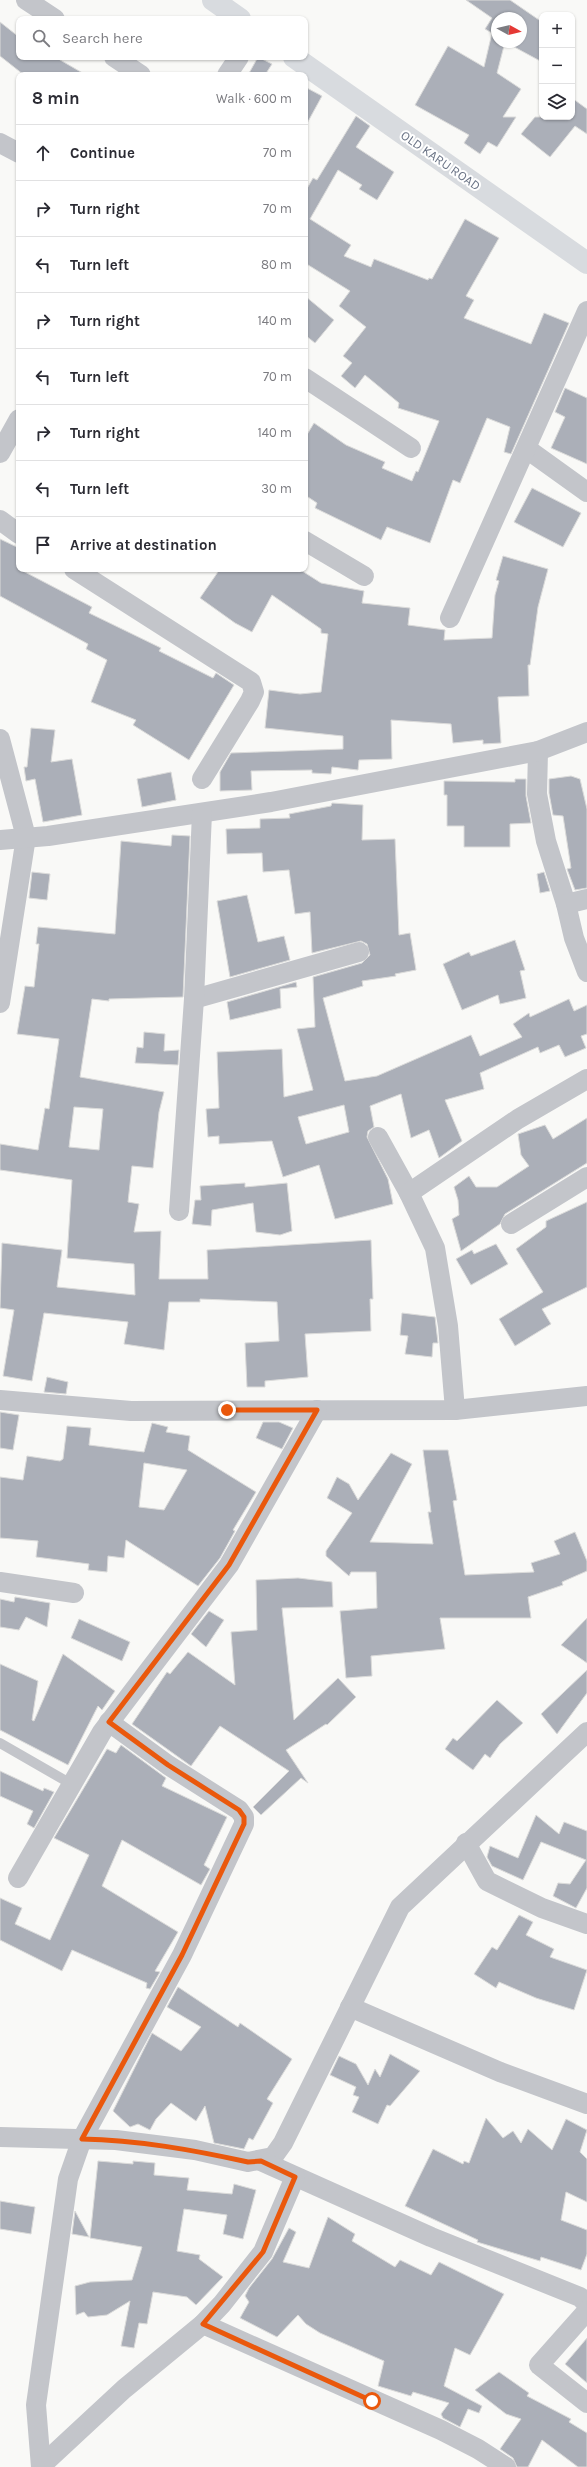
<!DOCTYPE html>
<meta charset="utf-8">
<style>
:root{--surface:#fff;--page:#f7f7f7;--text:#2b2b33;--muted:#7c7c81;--line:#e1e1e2}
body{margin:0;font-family:Karla,sans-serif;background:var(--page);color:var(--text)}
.controls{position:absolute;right:12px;top:12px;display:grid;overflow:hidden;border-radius:8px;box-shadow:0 1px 3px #0004}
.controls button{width:36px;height:36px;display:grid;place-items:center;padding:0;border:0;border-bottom:1px solid var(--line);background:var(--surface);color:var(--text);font:20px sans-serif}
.compass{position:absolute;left:491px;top:12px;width:36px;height:36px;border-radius:50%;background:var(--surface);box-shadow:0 1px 3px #0004;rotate:98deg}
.stop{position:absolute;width:12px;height:12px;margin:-9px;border:3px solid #ea580c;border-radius:50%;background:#fff}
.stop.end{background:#ea580c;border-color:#fff;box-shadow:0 1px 4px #0008}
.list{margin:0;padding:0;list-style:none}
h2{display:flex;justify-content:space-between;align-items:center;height:52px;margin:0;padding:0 16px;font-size:17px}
h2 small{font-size:13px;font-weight:400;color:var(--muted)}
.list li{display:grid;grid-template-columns:26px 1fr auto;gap:12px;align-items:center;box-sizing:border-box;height:56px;padding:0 16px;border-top:1px solid var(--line)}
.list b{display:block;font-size:15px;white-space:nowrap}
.list em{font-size:13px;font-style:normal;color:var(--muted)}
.icon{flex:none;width:22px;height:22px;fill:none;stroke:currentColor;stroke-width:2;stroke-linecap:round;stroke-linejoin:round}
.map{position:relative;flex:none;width:587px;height:2467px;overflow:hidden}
.search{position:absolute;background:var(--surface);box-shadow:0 1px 3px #0004;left:16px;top:16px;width:292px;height:44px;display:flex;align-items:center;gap:10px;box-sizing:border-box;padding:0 14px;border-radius:8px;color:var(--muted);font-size:15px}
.panel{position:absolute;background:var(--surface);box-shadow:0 1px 3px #0004;left:16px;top:72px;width:292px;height:500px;border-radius:8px}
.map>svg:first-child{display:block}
.building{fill:#abafb8;stroke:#dbdbda;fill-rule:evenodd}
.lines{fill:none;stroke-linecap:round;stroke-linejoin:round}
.service{stroke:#c3c5ca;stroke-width:10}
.minor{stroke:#c3c5ca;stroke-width:20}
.primary{stroke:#d8dbdf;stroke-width:22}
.route{stroke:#ea580c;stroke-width:5}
.labels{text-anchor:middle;stroke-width:4;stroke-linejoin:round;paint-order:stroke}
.street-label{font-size:13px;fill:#6b7486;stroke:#fff}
</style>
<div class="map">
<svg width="587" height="2467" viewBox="0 0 587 2467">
<rect width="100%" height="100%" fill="#f9f9f7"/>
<g class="building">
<polygon points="466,0 510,0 542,22 542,62 505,42 521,42 521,18 497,18 497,42 505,42 497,73 521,89 503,117 516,117 497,147 488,142 480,154 464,143 469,135 415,105 448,46 484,67 492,33 485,29 492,18"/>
<polygon points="0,22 19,37 19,57 55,57 86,75 24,75 0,56"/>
<polygon points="258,57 272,64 265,75 248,75"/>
<polygon points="305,87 322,96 305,127"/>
<polygon points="572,98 587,109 587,134 575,126 550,157 521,134 535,117 572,117"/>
<polygon points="356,116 370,126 356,147 394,172 377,200 359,189 362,185 338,170 310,219 351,245 344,256 371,267 374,259 428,280 429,278 432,279 465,219 499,238 466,296 474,300 464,318 531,344 544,313 569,323 511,454 504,452 510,427 487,418 460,483 453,480 430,543 387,527 381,540 315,508 317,503 305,495 305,438 314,423 346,445 385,462 382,468 412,481 416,471 418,472 439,421 398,408 399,403 365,375 355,388 341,376 352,363 343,356 366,327 339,306 350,291 305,263 305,192 313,178 317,180"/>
<polygon points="305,296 334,320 315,343 305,335"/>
<polygon points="565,388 587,398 587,464 551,448 565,417 555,412"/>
<polygon points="532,488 581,513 563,547 514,522"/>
<polygon points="0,539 19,548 19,569 92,607 89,613 161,648 159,651 213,678 216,673 234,685 189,760 133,725 136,720 91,702 107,660 86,649 88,644 0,596"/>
<polygon points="503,556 548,569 538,607 530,665 528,665 529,696 498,697 501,743 483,744 483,740 453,743 451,724 391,720 392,759 359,760 358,770 332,767 331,774 312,773 312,770 251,771 252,790 220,791 220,772 231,753 343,749 343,736 265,728 269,690 300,694 321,692 328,634 321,633 321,629 272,595 252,632 235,623 200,598 220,569 299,569 321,583 364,591 362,603 410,608 408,625 445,630 444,640 492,638 495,595 499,581 496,580"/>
<polygon points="31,728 55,730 51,762 72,759 82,815 43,822 35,779 26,781 24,767 27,767"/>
<polygon points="171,772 176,800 142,807 137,779"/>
<polygon points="571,776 580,779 587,809 587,888 575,890 567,869 571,868 563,816 553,815 549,793 549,779"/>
<polygon points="515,779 526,779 526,796 531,823 510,824 510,847 464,847 464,826 447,826 447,795 444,795 444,781 515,782"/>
<path d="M332,803L363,805L362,840L395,839L399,935L410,933L416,970L395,974L396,976L362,981L363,986L323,998L345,1081L377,1076L471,1035L480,1056L522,1037L513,1024L529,1013L530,1017L569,999L574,1011L587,1005V1034L581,1036L586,1048L565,1057L559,1045L540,1053L538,1047L480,1073L484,1089L445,1100L462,1141L439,1158L429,1130L411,1138L401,1094L370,1106L374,1127L368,1131L367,1137L388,1179L393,1204L335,1219L319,1165L283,1177L272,1141L219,1144V1136L208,1137L206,1109L219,1108L217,1052L282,1049L284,1097L313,1090L297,1029L315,1027L313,977L362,963L370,955L367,944L361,941L312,953L310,912L295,914L289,870L263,872L262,853L227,854L226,829L260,828V819L290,818L289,814L331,806ZM344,1105L349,1132L306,1144L298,1117Z"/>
<path d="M172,835L190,836L183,997L109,999V1001L92,999L80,1077L164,1092L159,1112L153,1168L132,1166L128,1202L139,1204L134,1232L161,1231L159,1279H208L207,1250L371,1240L373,1299H370L371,1331L305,1334L308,1377L265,1381V1387H247L245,1343L279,1341L277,1302L200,1299V1302H169L164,1350L124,1344L128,1322L44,1313L32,1381L3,1376L14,1310L0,1308L2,1243L62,1250L57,1287L135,1295L134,1264L67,1258L72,1180L0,1170V1144L38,1150L45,1108L49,1109L59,1039L17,1034L25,986L34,987L39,944H36L38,927L115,934L121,841L171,846ZM74,1107L103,1109L99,1150L69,1147Z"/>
<polygon points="32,872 50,874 47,900 29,898"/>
<polygon points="544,872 550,891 540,893 537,874"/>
<polygon points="247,895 258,942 284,936 290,960 230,977 217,901"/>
<polygon points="515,940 525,970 520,971 526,998 500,1004 498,995 462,1010 443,964 469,952 471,956"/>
<polygon points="296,982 297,987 280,989 281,1008 230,1020 227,1002"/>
<polygon points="144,1032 165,1034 164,1051 179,1050 178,1065 135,1063 137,1047 143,1048"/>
<polygon points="587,1118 587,1163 505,1214 500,1224 461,1251 452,1219 459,1215 458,1200 454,1187 469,1176 476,1187 497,1187 529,1166 521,1155 518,1134 545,1125 553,1139"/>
<polygon points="245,1183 245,1187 287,1183 292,1231 280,1235 256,1232 253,1203 212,1210 211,1226 192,1224 195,1200 201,1200 200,1186"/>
<polygon points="587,1202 587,1287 542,1309 551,1324 515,1346 499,1319 543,1292 516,1249 546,1227 546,1221"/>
<polygon points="496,1244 508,1264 471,1285 456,1259 472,1250 474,1254"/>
<polygon points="402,1313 435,1317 438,1343 433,1343 432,1357 405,1354 408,1336 400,1335"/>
<polygon points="47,1377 68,1382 66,1394 44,1392"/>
<polygon points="0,1412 19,1415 13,1450 0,1448"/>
<polygon points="263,1422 279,1422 293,1428 282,1449 256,1438"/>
<path d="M152,1423L168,1427L166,1432L190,1436L188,1450L256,1492L233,1530L235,1531L220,1558L198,1586L126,1540L124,1558L108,1556L107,1572L88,1570L89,1564L36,1557L38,1541L0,1538V1477L23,1480L27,1456L60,1461L63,1459L67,1426L91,1428L89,1445L144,1452ZM144,1463L187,1470L164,1510L139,1507Z"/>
<polygon points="423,1450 448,1450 457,1500 453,1501 465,1575 534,1572 531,1563 560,1554 554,1541 575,1532 587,1561 587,1571 562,1582 563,1585 528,1597 531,1618 440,1618 445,1649 371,1656 372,1676 346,1678 340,1611 377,1608 376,1572 351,1572 349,1576 326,1556 326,1551 352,1513 327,1498 337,1477 349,1484 358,1500 391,1453 412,1464 370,1542 433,1544 428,1512 431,1512"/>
<polygon points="298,1578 332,1582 333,1607 282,1608 294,1720 338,1678 356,1697 327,1725 326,1724 286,1750 308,1783 301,1778 261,1815 253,1807 289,1771 220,1726 191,1766 132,1724 167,1672 170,1674 188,1652 235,1685 231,1632 257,1630 256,1580"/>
<polygon points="15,1597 50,1603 47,1627 26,1617 19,1630 0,1627 0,1599 14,1602"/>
<polygon points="209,1611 224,1620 206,1647 191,1634"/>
<polygon points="587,1618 587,1663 561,1645"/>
<polygon points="79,1619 130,1642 122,1661 71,1638"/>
<polygon points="63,1654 115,1691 102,1710 98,1706 68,1765 0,1730 0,1664 38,1681 32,1720 34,1721"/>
<polygon points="587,1670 587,1693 557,1734 541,1714"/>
<polygon points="497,1700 523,1723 500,1744 490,1758 485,1754 473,1770 445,1749 453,1738 457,1741"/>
<polygon points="121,1745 166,1778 162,1786 227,1817 204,1865 210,1869 201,1885 122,1840 102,1886 178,1932 155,1971 160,1972 150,1989 146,1988 147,1983 72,1950 62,1971 0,1940 0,1898 22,1908 15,1924 50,1940 89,1855 54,1838 107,1749 116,1753"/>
<polygon points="0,1771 43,1791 44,1788 54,1792 34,1828 27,1824 33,1811 0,1796"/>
<polygon points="536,1815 559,1834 564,1822 587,1831 587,1888 576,1908 553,1896 558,1883 570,1884 586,1860 541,1842 523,1880 492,1866 487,1857 490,1846 518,1858"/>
<polygon points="519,1915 533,1922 526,1935 554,1949 550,1957 587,1970 574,2010 536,1998 499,1982 496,1988 474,1974 492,1947 497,1950"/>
<polygon points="178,1987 238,2027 240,2023 292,2059 267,2099 273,2103 253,2140 249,2138 244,2149 214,2143 205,2106 196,2121 171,2103 156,2119 150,2130 138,2124 130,2127 113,2111 152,2033 181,2051 201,2027 167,2007"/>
<polygon points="390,2054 420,2071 390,2106 387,2105 378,2124 352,2112 359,2097 353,2095 356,2087 330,2075 339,2056 356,2064 368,2085 375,2069 380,2077"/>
<polygon points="486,2118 503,2138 513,2131 521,2143 528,2129 552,2150 566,2119 587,2130 580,2152 587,2159 587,2202 566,2192 561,2220 587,2230 587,2254 581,2270 541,2257 540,2261 477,2242 478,2240 405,2206 433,2149 463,2164 464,2161 469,2163"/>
<polygon points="98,2161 133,2164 133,2161 155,2163 154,2175 189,2178 187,2190 232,2194 234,2184 256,2190 243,2239 223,2234 227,2215 184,2209 177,2251 200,2255 199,2259 223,2277 196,2305 187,2297 153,2292 147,2324 139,2323 134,2348 121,2346 130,2301 107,2315 88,2317 84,2312 76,2315 75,2286 90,2282 132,2280 142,2247 90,2238"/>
<polygon points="0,2201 35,2207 31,2234 0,2229"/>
<polygon points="75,2211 89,2237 72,2234"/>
<polygon points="328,2217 355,2234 352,2241 395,2267 400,2260 431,2275 439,2262 504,2294 470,2355 455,2348 444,2386 482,2406 479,2413 468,2409 460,2427 443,2418 441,2414 449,2403 413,2392 411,2396 378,2386 384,2361 320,2333 306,2324 298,2315 277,2337 240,2318 249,2302 245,2296 249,2288 272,2259 289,2228 296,2232 283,2262 309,2268"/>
<polygon points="587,2338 587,2383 565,2364"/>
<polygon points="499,2372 529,2393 527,2396 571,2419 569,2422 587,2433 587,2467 578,2467 542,2440 528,2467 517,2467 513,2458 500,2449 521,2419 506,2414 475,2390"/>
</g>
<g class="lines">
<polyline class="service" points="0,1743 73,1785"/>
<g class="minor">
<polyline points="26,0 55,19"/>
<polyline points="114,57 141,75"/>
<polyline points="227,75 239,57"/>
<polyline points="0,143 19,153"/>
<polyline points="305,378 411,448"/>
<polyline points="527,449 587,492"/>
<polyline points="0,453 19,419"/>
<polyline points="0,520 19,534"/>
<polyline points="305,541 364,576"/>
<polyline points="74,569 251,682 254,692 250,701 202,779"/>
<polyline points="450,618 587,311"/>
<polyline points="0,739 26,837 0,1003"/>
<polyline points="538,751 537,794 546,841 566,904 574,938 587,972"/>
<polyline points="0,840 48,836 271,802 538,751 587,732"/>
<polyline points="566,904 587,899"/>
<polyline points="194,999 359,952"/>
<polyline points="378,1137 409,1193 435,1248 448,1326 455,1410"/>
<polyline points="409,1193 518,1119 587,1079"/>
<polyline points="179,1211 194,999 202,813"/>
<polyline points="511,1224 587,1177"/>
<polyline points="0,1400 131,1411 455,1410 587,1396"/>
<polyline points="0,1582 74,1593"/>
<polyline points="466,1843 487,1881 542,1908 587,1924"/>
<polyline points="18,1878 102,1732 229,1565 317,1410"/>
<polyline points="350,2007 500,2072 587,2104"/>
<polyline points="0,2137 116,2140 195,2150 248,2162 273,2157 283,2143 400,1907 587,1732"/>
<polyline points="261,2161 431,2237 580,2297 587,2304"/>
<polyline points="587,2311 539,2365 587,2403"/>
<polyline points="203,2324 441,2430 478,2449 506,2467"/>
<polyline points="41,2466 124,2389 203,2324 222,2304 263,2252 295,2177"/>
<polyline points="41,2467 36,2405 68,2179 82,2139 182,1955 244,1824 244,1817 239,1810 168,1765 109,1722"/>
</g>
<g class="primary">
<polyline points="213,0 240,19"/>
<polyline points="294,57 587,263"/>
</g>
</g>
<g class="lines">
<path class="route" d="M227,1410H317L229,1565L109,1722L168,1765L239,1810L244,1817V1824L182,1955L82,2139C138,2140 193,2150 248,2162L261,2161L295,2177L263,2252L203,2324L372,2401"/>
</g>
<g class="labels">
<g class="street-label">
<text transform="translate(441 160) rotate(35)" y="5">OLD KARU ROAD</text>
</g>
</g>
</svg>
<div class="controls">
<button>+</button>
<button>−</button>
<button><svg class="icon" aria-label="layers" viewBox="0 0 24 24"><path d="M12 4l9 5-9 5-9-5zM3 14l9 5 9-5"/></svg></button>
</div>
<svg class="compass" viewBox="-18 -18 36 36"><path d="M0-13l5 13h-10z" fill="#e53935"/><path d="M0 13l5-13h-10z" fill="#7c7c81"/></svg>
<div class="stop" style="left:372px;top:2401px"></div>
<div class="stop end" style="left:227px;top:1410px"></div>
<div class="search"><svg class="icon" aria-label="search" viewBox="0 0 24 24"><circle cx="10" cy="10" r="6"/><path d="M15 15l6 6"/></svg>Search here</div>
<section class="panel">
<h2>8 min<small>Walk · 600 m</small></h2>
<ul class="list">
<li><svg class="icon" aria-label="ahead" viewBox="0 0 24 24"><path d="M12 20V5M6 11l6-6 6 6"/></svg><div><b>Continue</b></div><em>70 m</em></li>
<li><svg class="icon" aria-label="right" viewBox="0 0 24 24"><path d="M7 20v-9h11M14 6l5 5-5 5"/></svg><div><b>Turn right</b></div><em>70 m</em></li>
<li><svg class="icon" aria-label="left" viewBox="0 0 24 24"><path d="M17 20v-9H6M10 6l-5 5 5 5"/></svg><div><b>Turn left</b></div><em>80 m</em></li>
<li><svg class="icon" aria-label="right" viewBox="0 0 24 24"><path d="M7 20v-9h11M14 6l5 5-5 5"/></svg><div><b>Turn right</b></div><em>140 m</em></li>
<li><svg class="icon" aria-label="left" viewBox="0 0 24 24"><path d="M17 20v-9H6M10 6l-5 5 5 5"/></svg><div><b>Turn left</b></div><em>70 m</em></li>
<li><svg class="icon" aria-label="right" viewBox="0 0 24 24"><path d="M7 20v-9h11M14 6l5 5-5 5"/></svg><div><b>Turn right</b></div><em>140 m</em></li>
<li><svg class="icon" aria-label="left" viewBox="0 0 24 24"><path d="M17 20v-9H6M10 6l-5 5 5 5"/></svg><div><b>Turn left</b></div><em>30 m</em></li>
<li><svg class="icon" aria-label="arrive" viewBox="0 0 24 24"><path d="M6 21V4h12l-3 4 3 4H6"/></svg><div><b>Arrive at destination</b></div></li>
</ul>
</section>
</div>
